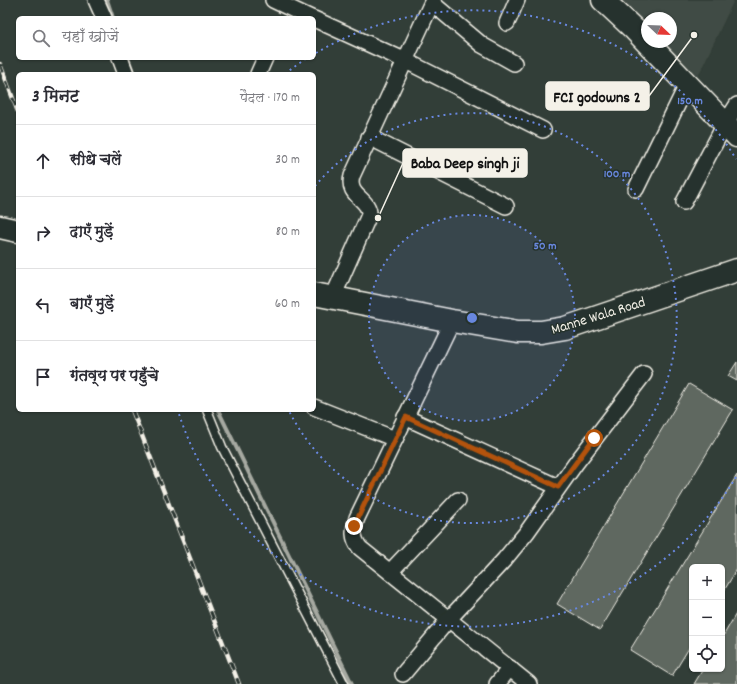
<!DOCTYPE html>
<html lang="hi">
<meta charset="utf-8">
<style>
:root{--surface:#fff;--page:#f2f2f3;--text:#2b2b33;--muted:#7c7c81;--line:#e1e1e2}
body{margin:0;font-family:Dekko,"Playpen Sans Deva",sans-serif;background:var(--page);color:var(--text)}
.controls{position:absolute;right:12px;bottom:12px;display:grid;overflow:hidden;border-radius:6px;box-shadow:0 1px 3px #0004}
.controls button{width:36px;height:36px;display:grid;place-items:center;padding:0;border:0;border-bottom:1px solid var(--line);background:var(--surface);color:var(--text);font:20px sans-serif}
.compass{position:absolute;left:641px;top:12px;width:36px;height:36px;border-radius:50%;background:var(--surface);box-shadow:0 1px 3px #0004;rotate:113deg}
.stop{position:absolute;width:12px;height:12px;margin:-9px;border:3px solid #b45309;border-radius:50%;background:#fff}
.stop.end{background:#b45309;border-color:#fff;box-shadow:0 1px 4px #0008}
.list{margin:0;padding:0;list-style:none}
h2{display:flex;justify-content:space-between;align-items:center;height:52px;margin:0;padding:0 16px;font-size:17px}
h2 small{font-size:13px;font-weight:400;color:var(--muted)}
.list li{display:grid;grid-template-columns:26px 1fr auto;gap:12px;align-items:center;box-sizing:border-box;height:72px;padding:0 16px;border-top:1px solid var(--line)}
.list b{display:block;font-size:15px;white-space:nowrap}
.list em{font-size:13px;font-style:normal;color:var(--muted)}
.icon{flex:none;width:22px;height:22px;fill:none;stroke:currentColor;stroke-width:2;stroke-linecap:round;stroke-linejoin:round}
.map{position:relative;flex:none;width:737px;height:684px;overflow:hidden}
.search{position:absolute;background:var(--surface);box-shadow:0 1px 3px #0004;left:16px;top:16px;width:300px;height:44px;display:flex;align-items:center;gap:10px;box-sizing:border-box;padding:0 14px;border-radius:6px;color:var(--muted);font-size:15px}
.panel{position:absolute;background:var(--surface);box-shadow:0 1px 3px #0004;left:16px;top:72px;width:300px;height:340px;border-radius:6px}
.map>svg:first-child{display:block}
.built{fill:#404b44}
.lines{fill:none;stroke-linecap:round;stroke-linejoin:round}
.stream{stroke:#a6a9a1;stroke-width:4}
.building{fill:#5f6861;stroke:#f4f1e8}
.lane-casing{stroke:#f4f1e8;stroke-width:11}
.street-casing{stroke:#f4f1e8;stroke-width:18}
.secondary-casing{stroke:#f4f1e8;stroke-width:25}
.lane{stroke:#26332d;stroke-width:8}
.street{stroke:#26332d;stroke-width:15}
.secondary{stroke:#26332d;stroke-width:22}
.rail-casing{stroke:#f4f1e8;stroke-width:4.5}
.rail{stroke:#26332d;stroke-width:3;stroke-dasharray:9;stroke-linecap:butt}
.route{stroke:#b45309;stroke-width:5}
.ring{fill:none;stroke:#6887de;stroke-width:2;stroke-dasharray:2 4}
.labels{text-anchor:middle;stroke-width:3;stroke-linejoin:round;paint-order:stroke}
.street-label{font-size:15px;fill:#f4f1e8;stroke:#26332d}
.centre{fill:#6887de;stroke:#26332d;stroke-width:2}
.ring-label{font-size:12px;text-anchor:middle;font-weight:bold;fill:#6887de;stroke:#26332d;stroke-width:3;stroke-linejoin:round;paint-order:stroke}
.leader{fill:none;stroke:#f4f1e8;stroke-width:1.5}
.callout-dot{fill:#f4f1e8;stroke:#26332d;stroke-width:1.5}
.callout{fill:#f4f1e8;stroke:#f4f1e8;stroke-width:1.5}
.callout-label{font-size:16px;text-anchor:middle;font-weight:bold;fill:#111}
</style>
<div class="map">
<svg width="737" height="684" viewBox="0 0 737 684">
<rect width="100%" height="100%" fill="#323e38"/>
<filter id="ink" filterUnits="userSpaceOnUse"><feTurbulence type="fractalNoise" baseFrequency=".025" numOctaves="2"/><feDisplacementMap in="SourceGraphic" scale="8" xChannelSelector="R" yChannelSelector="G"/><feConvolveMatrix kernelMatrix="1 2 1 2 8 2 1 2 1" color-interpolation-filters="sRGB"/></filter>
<g filter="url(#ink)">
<polygon class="built" points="619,0 734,0 698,76 662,42 671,42 671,18 647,18 647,27"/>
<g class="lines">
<g class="stream">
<polyline points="107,0 113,18"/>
<polyline points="128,58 134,74"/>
<polyline points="218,410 352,684"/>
</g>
</g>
<g class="building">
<polygon points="737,362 737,381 728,376"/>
<polygon points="689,384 733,410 600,630 557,604"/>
<polygon points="737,475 737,569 722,594 722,567 692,567 692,643 672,676 630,650"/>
<polygon points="737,612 737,684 694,684 703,669 722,669 722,638"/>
</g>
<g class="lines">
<defs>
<polyline id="lane" points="207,410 222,447 344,684"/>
<g id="street">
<polyline points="96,0 104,18"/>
<polyline points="273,0 311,18"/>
<polyline points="432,3 482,45 514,63"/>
<polyline points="314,19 406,61 543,130"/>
<polyline points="507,23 517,0"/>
<polyline points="120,58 126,74"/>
<polyline points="258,74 265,58"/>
<polyline points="369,137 506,206"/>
<polyline points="636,189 687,85"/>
<polyline points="684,202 725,124 737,105"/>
<path d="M333,297L369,215C370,198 346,197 352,176L433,0"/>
<path d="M452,321L357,518C353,530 352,538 360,548L529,684"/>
<polyline points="314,407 395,439"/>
<polyline points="405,417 558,487"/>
<polyline points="390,572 458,500"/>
<polyline points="403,674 449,619 504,560 527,532 576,463 644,374"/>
<polyline points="497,684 510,668"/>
</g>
<g id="secondary">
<polyline points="603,0 635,30 737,136"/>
<polyline points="0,227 18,231"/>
<polyline points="314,294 452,321 518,332 541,332 565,328 737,270"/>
</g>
</defs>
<use href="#lane" class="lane-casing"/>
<use href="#street" class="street-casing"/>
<use href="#secondary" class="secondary-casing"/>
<use href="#lane" class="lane"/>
<use href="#street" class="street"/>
<use href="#secondary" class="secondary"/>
<defs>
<g id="rail">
<polyline points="0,64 18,112"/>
<polyline points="132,410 239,684"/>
</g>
</defs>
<use href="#rail" class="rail-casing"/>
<use href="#rail" class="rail"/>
</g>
</g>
<g class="lines" filter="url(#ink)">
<polyline class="route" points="354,526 406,417 558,487 594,438"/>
</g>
<circle cx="472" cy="318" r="103" fill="#6887de" fill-opacity=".12"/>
<g class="ring">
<circle cx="472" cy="318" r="103"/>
<path d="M315 186A205 205 0 1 1 289 411"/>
<path d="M736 477A308 308 0 0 1 178 411M285 74A308 308 0 0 1 307 58M316 53A308 308 0 0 1 736 159"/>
</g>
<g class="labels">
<g class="street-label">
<text transform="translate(598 315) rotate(-17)" y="5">Manne Wala Road</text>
</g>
</g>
<circle cx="472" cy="318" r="6" class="centre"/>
<g class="ring-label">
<text x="690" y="104">150 m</text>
<text x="617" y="177">100 m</text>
<text x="545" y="249">50 m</text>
</g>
<path class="leader" d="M694 35L649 96M378 218L403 163"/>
<g class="callout-dot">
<circle cx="694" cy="35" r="4"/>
<circle cx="378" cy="218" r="4"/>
</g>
<g class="callout">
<rect x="546" y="82" width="103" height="28" rx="4"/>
<rect x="403" y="149" width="124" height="28" rx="4"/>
</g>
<g class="callout-label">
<text x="597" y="102">FCI godowns 2</text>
<text x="465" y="168">Baba Deep singh ji</text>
</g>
</svg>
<div class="controls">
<button>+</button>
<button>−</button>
<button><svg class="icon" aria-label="locate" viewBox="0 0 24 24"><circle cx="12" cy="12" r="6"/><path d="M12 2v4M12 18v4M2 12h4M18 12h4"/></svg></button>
</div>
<svg class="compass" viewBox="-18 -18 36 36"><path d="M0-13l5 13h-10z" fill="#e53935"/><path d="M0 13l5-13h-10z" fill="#7c7c81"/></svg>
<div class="stop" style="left:594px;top:438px"></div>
<div class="stop end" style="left:354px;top:526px"></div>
<div class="search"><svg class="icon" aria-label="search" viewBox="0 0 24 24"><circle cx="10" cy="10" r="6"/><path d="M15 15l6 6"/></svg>यहाँ खोजें</div>
<section class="panel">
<h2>3 मिनट<small>पैदल · 170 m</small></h2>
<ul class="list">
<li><svg class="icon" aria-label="ahead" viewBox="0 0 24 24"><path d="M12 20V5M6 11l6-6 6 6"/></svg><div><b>सीधे चलें</b></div><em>30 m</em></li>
<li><svg class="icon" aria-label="right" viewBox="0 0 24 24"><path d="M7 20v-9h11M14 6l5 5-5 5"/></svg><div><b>दाएँ मुड़ें</b></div><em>80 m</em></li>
<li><svg class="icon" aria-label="left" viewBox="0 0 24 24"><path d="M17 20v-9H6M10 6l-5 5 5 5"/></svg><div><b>बाएँ मुड़ें</b></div><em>60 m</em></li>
<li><svg class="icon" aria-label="arrive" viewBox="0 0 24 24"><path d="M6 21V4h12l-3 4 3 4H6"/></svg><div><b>गंतव्य पर पहुँचे</b></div></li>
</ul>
</section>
</div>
